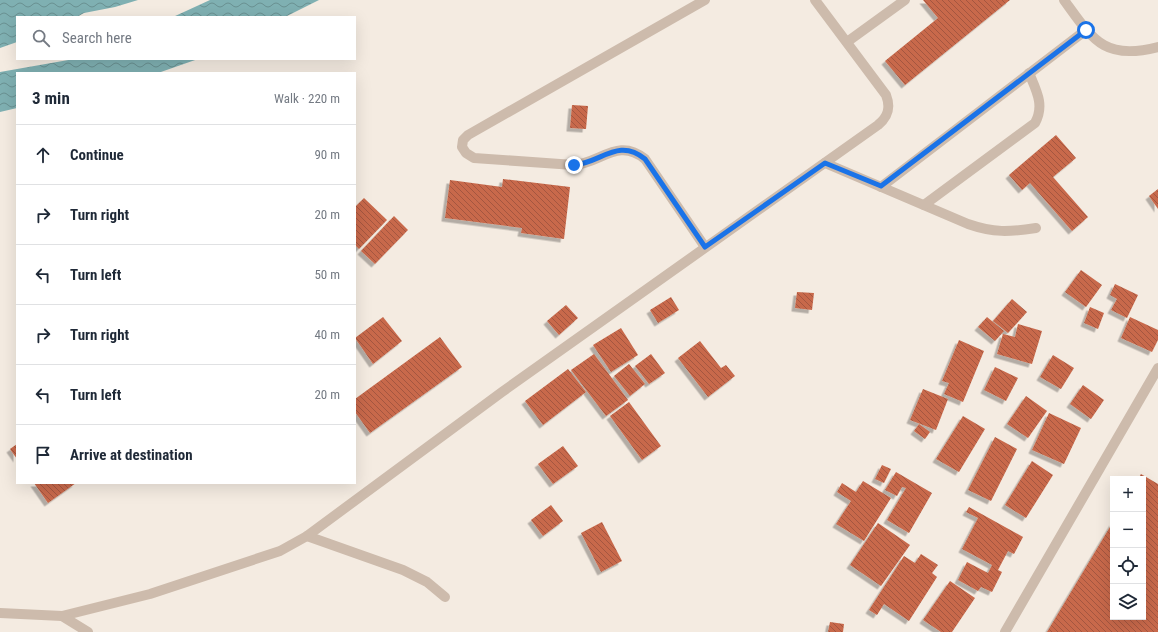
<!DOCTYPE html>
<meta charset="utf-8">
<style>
:root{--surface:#fff;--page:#f2f2f3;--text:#1f2937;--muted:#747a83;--line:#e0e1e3}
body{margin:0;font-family:"Roboto Condensed",sans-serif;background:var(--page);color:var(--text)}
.controls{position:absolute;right:12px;bottom:12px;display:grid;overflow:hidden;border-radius:0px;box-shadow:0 4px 16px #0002}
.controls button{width:36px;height:36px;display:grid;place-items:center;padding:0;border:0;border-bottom:1px solid var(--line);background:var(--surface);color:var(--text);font:20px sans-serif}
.stop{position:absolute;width:12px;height:12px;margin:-9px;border:3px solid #1a73e8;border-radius:50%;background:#fff}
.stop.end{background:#1a73e8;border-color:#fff;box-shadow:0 1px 4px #0008}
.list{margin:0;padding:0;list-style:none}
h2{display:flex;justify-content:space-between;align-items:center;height:52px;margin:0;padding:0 16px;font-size:17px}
h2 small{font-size:13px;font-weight:400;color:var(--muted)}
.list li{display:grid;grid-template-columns:26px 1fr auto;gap:12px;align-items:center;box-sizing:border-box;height:60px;padding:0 16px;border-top:1px solid var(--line)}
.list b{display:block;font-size:15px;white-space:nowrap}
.list em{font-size:13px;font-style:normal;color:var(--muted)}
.icon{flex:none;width:22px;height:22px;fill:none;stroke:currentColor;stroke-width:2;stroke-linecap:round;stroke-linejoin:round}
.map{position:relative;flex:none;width:1158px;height:632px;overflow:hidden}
.search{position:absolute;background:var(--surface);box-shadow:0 4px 16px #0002;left:16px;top:16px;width:340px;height:44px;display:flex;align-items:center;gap:10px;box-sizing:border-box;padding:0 14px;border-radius:0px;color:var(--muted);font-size:15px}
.panel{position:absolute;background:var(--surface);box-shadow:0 4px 16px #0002;left:16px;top:72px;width:340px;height:412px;border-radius:0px}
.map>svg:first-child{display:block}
.water{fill:url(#water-waves)}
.building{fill:url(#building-back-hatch);filter:url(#shadow)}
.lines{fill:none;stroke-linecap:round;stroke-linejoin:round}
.street{stroke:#cdbbac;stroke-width:10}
.route{stroke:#1a73e8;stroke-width:5}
</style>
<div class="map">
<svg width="1158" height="632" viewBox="0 0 1158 632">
<defs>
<pattern id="water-waves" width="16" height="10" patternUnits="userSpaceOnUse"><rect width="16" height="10" fill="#7fb0b2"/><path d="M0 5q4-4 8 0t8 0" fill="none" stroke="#699091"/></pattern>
<pattern id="building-back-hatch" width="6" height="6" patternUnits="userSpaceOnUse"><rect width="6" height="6" fill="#c8694b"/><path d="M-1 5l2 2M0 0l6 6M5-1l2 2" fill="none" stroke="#a4573f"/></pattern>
<filter id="shadow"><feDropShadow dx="-3.5" dy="3.5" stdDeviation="0" flood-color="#0004"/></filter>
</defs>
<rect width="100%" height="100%" fill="#f4ebe1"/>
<g class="water">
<polygon points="0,0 138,0 115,7 84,13 77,17 17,17 17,42 0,48"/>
<polygon points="210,0 319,0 285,17 173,17"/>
<polygon points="74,59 198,59 158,73 17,73 17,108 0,112 0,72"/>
</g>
<g class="building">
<polygon points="923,0 1010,0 905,85 885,61 938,18"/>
<polygon points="572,105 588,106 586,129 570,128"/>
<polygon points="1056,135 1076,158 1053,177 1088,217 1072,231 1030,183 1022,190 1009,175"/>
<polygon points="503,179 570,187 564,239 521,233 522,228 445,218 450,180 502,187"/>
<polygon points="1158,189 1158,209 1149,196"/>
<polygon points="364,198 387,220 359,249 355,245 355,207"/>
<polygon points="394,216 408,230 375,264 361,251"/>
<polygon points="1081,270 1102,285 1086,307 1065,292"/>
<polygon points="1115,284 1138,295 1127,318 1111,310 1117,299 1110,295"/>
<polygon points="797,292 814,293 812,310 795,308"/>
<polygon points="671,297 679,310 658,323 650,310"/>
<polygon points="1012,299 1027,312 1008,333 993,321"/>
<polygon points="566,305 578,318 559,335 547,321"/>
<polygon points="1090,307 1104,313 1098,329 1084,323"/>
<polygon points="383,317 402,341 373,364 355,338"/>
<polygon points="987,317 1004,331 995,341 978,327"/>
<polygon points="1130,317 1158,330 1158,340 1152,352 1121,338"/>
<polygon points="1018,324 1042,331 1032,364 997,354 1003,334 1015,337"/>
<polygon points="621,328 638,355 611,372 593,345"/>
<polygon points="440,337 462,367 370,433 355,412 355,399"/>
<polygon points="959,340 984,351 963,402 944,394 949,383 942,381"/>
<polygon points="700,341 721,368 726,365 735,376 708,397 678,358"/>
<polygon points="594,354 628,400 606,416 571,370"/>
<polygon points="651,354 665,373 649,384 635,366"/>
<polygon points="1053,355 1074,368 1061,389 1040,377"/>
<polygon points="629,364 645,384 630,396 614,376"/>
<polygon points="995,367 1018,378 1006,401 984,390"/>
<polygon points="568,369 586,392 543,425 525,401"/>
<polygon points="1083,385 1104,400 1091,419 1070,404"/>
<polygon points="923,389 948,399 936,430 910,420"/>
<polygon points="1026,396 1047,411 1028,438 1007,424"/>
<polygon points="629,402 661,446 642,460 610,416"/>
<polygon points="1049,413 1081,428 1064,464 1032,450"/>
<polygon points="963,416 985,429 959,472 936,459"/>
<polygon points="919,424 930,432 925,439 914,431"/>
<polygon points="995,437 1017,449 991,501 968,490"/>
<polygon points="17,444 17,459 10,449"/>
<polygon points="563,446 578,466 553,484 538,464"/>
<polygon points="1032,461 1053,475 1026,518 1005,505"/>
<polygon points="882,465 891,469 884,483 875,479"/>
<polygon points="896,472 932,493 909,533 887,520 906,488 902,487 897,496 885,490"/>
<polygon points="1141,474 1158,484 1158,632 1047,632 1113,522 1113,617 1143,617 1143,479 1138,479"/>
<polygon points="863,481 891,498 864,541 836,524 851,501 837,492 842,483 856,492"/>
<polygon points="34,483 76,483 48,503"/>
<polygon points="551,505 563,521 543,536 531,520"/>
<polygon points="969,507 1023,537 1014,554 1008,551 998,570 1002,572 992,592 981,587 978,591 958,580 967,562 988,573 992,565 962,549 978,518 966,512"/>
<polygon points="602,522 622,561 601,572 581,533"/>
<polygon points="878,523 910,545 881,586 850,565"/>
<polygon points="921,554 938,565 932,573 937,577 909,621 884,604 877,615 869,610 904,556 915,563"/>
<polygon points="950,581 975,598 952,632 941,632 923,620"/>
<polygon points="830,622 844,624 843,632 828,632"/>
</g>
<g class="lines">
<g class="street">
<path d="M705,0L468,135L463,140L462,147L466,153L474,158L574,165C601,163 618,137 645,159L705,247"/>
<path d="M1064,0C1093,40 1104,61 1158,47"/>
<polyline points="847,42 905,0"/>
<path d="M825,163L968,224C994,233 1009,232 1036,228"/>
<polyline points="881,187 1086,30"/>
<path d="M924,205L1035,123C1045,105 1036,90 1029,73"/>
<polyline points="307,536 403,570 427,582 445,597"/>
<path d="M0,613L62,616L150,594L280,551L307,536L502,392L878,125C888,117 891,108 886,95L815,0"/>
<polyline points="62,616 88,632"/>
<polyline points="1005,632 1158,368"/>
</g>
</g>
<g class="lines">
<path class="route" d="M574,165C601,163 618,137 645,159L705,247L825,163L881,186L1086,30"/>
</g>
</svg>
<div class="controls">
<button>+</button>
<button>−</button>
<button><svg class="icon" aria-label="locate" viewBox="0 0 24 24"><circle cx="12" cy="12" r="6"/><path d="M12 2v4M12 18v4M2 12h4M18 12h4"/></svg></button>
<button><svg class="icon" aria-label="layers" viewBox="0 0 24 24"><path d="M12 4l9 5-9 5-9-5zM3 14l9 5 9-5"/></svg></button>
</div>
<div class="stop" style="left:1086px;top:30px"></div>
<div class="stop end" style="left:574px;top:165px"></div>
<div class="search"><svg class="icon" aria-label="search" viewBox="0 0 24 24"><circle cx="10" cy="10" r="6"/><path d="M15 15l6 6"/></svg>Search here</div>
<section class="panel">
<h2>3 min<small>Walk · 220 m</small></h2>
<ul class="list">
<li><svg class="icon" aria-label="ahead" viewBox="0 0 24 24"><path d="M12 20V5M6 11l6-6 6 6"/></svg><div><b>Continue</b></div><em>90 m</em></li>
<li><svg class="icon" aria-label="right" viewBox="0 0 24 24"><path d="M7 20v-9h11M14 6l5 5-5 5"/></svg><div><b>Turn right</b></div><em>20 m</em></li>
<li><svg class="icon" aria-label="left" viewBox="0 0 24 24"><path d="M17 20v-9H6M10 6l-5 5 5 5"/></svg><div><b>Turn left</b></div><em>50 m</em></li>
<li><svg class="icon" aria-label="right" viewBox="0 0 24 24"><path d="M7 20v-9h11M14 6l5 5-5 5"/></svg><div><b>Turn right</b></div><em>40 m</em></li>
<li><svg class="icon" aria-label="left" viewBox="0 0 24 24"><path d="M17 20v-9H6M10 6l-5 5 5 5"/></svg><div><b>Turn left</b></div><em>20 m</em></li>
<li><svg class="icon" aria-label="arrive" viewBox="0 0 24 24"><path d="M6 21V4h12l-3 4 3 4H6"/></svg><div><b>Arrive at destination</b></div></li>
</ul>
</section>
</div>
